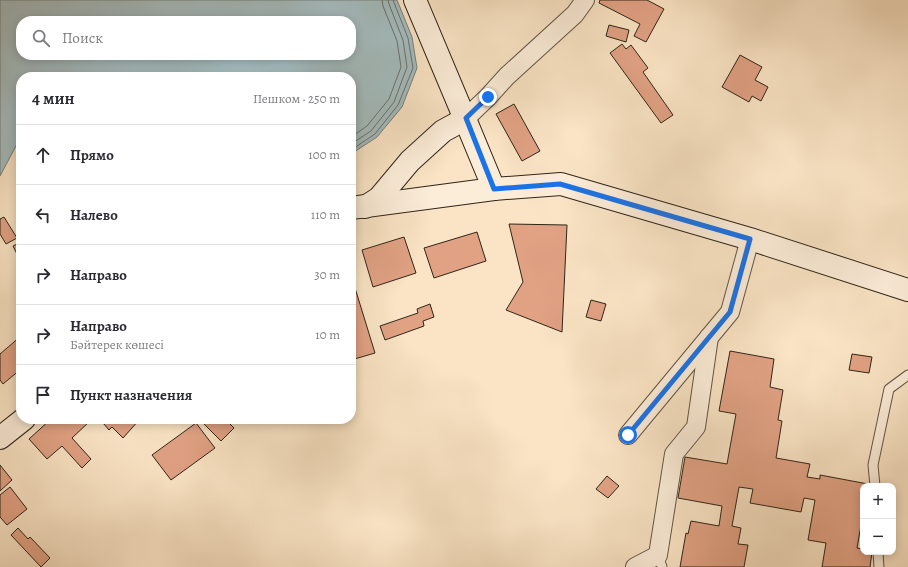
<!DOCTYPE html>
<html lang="ru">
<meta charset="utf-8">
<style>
:root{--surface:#fff;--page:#f2f2f3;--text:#2b2b33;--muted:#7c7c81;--line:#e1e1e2}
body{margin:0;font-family:Alegreya,serif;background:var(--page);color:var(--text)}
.controls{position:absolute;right:12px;bottom:12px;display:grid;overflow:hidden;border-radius:8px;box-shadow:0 2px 10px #0003}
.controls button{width:36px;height:36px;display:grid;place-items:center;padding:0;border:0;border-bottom:1px solid var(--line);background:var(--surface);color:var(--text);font:20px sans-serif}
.stop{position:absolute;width:12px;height:12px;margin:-9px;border:3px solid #1a73e8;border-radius:50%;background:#fff}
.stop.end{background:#1a73e8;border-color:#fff;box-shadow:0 1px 4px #0008}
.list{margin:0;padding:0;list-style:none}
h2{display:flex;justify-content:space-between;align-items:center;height:52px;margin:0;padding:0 16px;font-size:17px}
h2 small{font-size:13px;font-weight:400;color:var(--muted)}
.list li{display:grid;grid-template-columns:26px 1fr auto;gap:12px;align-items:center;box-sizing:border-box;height:60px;padding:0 16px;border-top:1px solid var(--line)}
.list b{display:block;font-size:15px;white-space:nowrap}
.list p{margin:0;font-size:13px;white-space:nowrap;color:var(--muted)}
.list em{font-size:13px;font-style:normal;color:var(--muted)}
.icon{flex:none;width:22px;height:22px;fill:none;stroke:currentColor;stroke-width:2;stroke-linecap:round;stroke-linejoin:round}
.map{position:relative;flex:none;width:908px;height:567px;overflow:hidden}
.search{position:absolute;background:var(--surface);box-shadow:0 2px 10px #0003;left:16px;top:16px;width:340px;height:44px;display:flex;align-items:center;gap:10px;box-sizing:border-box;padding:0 14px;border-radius:16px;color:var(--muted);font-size:15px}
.panel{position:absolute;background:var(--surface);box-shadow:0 2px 10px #0003;left:16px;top:72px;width:340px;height:352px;border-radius:16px}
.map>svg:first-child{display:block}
.water{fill:#a4bcbf;stroke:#75807d;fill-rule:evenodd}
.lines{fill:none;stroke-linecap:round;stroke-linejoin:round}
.shore{stroke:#6a706c;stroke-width:1}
.building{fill:#e1a284;stroke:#2f2519}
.lane-casing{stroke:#625544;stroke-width:11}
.street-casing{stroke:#625544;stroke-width:20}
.secondary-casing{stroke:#2f2519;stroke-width:24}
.lane{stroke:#fcedd9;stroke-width:9}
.street{stroke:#fcedd9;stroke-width:18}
.secondary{stroke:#fcedd9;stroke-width:22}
.route{stroke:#1a73e8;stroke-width:5}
</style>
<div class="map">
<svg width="908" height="567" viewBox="0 0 908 567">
<rect width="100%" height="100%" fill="#fae4c5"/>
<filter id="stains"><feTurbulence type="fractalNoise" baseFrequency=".005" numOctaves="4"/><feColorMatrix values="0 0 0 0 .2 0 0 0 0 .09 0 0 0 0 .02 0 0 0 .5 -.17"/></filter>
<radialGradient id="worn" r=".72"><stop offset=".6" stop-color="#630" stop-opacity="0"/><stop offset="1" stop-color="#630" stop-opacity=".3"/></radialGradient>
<path class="water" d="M0,0H397L412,37L417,68L402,107L377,137L351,154V77H21V145L17,144L0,176ZM21,21H351V55H21Z"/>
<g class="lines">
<g class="shore">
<polyline points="351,137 367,126 389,99 401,67 397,41 383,6 382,0"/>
<polyline points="351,144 371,131 394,102 407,67 403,40 389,4 388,0"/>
<polyline points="351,150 375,134 398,105 413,68 408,38 393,0"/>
</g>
</g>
<g class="building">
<polygon points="600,0 647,0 664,9 646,42 634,36 640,24 599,3"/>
<polygon points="609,25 629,30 626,42 606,36"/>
<polygon points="622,44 626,49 631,45 648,68 643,72 673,115 661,123 610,53"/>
<polygon points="740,55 762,67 755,80 768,87 761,101 752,96 749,102 722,87"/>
<polygon points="514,104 540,151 522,161 496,114"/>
<polygon points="21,195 21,218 19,218"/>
<polygon points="4,217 17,238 6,244 0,234 0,219"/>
<polygon points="509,224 567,225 562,332 506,310 523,282"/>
<polygon points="477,232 486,261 434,278 424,248"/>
<polygon points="404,237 416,273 373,287 362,250"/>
<polygon points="21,242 21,262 13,246"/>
<polygon points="351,275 375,353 351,360"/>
<polygon points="591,300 606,304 601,321 586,317"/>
<polygon points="430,304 434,317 423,321 424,326 385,340 380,326 418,313 417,309"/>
<polygon points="21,336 21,369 3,384 0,380 0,354"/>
<polygon points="730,351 774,359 770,387 783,390 778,420 782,421 776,458 810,464 807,477 820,479 820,475 868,484 868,486 863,486 863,514 857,548 863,549 863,552 872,552 870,567 822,567 826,543 808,540 815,500 804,498 801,512 750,503 753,489 739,487 732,526 741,528 738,544 748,545 744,567 680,567 686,533 688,534 691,521 719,526 722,506 678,498 685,457 727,464 736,414 719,411"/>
<polygon points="852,354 872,357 869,373 849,370"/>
<polygon points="51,419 88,419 90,421 72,438 91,459 82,468 62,446 47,459 29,439"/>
<polygon points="107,419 140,419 123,438 112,427 109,430 103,423"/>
<polygon points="199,419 225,419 234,428 221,441"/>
<polygon points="196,423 215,448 171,480 152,455"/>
<polygon points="0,465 12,480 0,491"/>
<polygon points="607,476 619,486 608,498 596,489"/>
<polygon points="10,487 27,509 7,525 0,517 0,495"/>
<polygon points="18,528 28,539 30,537 50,558 41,567 11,535"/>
</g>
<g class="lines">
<defs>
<g id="lane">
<polyline points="875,486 873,465 889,389 908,375"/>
<polyline points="878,552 879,567"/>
<polyline points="658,555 662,567"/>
</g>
<g id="street">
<polyline points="465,119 488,97 507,76 575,14 585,0"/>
<polyline points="628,435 730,312 750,239"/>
<polyline points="635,567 658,555 674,454 696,427 709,337"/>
</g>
<g id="secondary">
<polyline points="415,0 465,119 494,189"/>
<polyline points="365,207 379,198 410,161 443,131 465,119"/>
<polyline points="351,208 494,189 561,184 750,239 908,290"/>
<polyline points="0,438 24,419"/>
</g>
</defs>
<use href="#lane" class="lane-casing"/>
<use href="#street" class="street-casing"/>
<use href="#secondary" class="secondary-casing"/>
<use href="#lane" class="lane"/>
<use href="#street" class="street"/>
<use href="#secondary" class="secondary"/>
</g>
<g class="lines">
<polyline class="route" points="488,97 466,118 494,189 560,184 750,239 730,312 628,435"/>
</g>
<rect width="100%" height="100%" filter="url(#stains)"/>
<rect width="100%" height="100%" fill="url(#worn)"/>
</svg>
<div class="controls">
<button>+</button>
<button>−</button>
</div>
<div class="stop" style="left:628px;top:435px"></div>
<div class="stop end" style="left:488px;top:97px"></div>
<div class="search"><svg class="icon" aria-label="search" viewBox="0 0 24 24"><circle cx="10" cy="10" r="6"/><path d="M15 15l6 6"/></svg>Поиск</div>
<section class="panel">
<h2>4 мин<small>Пешком · 250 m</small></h2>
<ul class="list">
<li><svg class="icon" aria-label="ahead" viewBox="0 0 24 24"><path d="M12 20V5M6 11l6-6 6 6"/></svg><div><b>Прямо</b></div><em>100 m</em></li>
<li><svg class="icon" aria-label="left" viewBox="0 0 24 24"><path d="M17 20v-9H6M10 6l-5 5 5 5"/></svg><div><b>Налево</b></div><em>110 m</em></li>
<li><svg class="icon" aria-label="right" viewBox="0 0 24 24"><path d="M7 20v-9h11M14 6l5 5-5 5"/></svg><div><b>Направо</b></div><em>30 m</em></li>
<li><svg class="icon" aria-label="right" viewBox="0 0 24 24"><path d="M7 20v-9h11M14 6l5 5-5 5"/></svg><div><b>Направо</b><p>Бәйтерек көшесі</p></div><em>10 m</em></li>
<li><svg class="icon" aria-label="arrive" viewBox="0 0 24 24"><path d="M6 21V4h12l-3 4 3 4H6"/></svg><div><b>Пункт назначения</b></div></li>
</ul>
</section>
</div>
